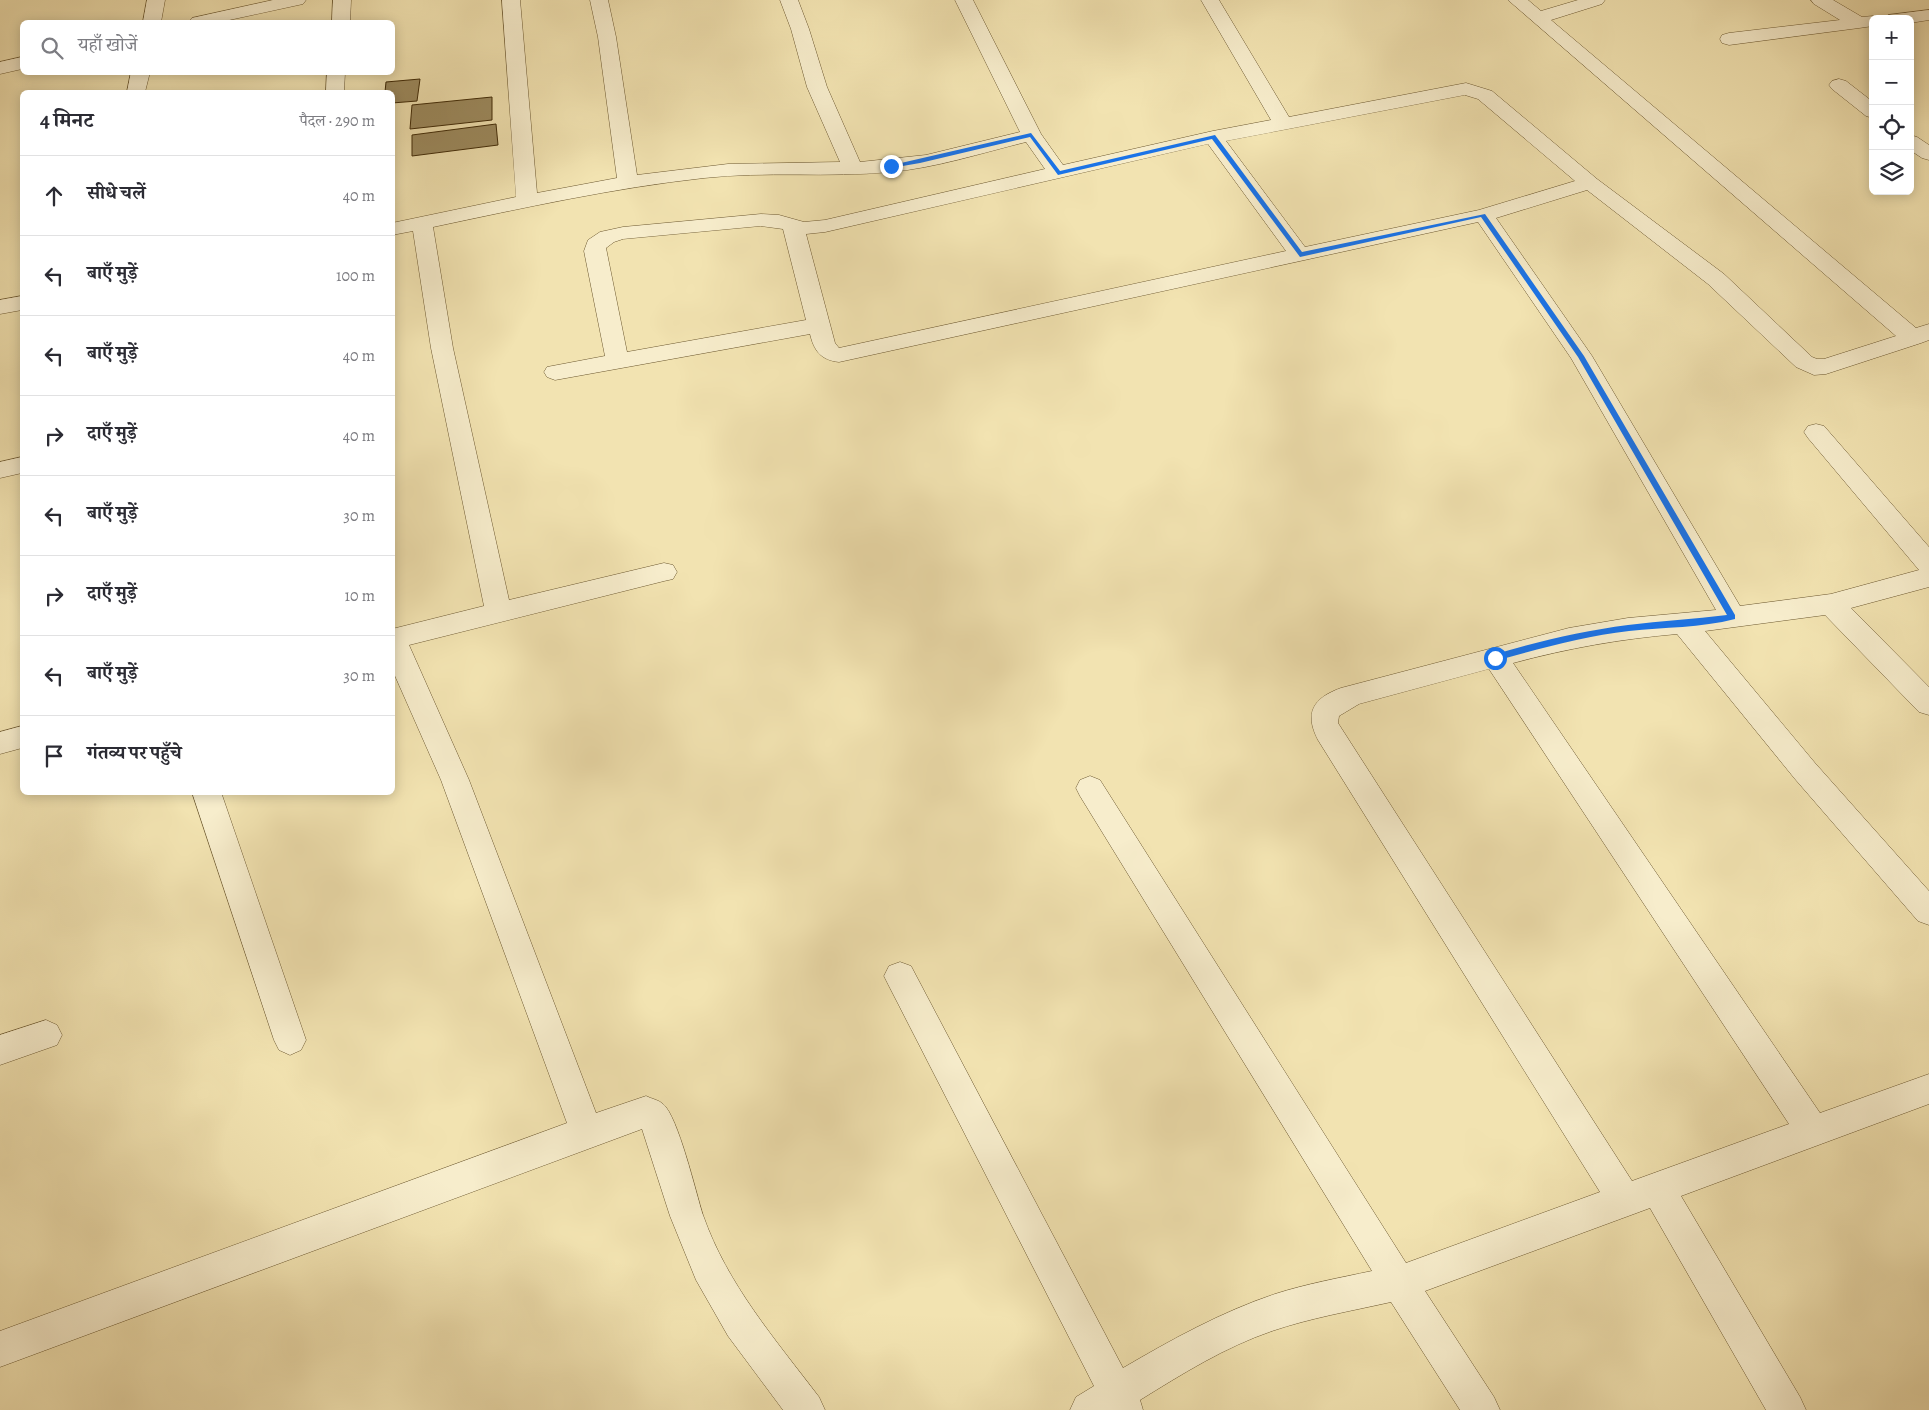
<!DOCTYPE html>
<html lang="hi">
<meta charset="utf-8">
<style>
:root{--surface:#fff;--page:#f2f2f3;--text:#2b2b33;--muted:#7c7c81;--line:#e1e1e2}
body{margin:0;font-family:Alegreya,"Noto Serif Devanagari",serif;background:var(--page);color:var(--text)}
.controls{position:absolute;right:15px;top:15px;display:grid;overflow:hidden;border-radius:8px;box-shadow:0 2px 12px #0003}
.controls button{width:45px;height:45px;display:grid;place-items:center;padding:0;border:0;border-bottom:1px solid var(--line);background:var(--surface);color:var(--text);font:25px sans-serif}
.stop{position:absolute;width:15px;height:15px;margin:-11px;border:4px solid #1a73e8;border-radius:50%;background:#fff}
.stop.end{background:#1a73e8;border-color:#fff;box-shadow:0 1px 5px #0008}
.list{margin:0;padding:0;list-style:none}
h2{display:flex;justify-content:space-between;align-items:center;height:65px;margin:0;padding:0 20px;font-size:21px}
h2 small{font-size:16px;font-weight:400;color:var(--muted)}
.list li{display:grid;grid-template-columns:32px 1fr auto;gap:15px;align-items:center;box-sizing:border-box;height:80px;padding:0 20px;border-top:1px solid var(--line)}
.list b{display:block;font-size:19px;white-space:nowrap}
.list em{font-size:16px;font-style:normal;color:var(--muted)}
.icon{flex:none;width:28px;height:28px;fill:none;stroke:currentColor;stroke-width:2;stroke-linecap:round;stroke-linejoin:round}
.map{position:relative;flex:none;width:1929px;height:1410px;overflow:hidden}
.search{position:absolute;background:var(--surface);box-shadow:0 2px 12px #0003;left:20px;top:20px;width:375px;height:55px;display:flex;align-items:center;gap:12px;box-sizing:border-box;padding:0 18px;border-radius:8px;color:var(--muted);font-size:19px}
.panel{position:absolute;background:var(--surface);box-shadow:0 2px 12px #0003;left:20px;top:90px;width:375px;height:705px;border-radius:8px}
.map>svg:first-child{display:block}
.building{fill:#9c8a5e;stroke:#3f2905}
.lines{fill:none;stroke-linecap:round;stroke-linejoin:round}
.minor-casing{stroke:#6c5830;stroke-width:1}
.minor{fill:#f7edcc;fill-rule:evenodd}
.route{fill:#1a73e8}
</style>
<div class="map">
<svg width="1929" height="1410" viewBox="0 0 1929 1410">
<rect width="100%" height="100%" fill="#f2e3b1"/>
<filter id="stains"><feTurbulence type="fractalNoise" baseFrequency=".004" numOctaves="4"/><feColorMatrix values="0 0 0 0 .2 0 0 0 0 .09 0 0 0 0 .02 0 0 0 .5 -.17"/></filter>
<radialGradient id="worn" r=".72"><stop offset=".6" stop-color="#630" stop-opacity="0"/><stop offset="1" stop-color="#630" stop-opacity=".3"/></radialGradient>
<g class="building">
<polygon points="420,79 417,101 392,103 392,92 385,92 386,82"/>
<polygon points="492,97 492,120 410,129 412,105"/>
<polygon points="496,124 498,145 412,156 412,135"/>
</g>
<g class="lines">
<defs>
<g id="minor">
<polygon points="147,0 165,0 161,22 143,22"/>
<polygon points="273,0 306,0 303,4 220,22 189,22 192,18"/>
<polygon points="333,0 351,0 350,22 332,22"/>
<path d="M502,0H520L537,193L617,178L598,37L590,0H608L616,37L637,175L728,164L840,162L807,87L791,29L780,0H798L809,29L827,87L860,162L926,155L1020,132L955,0H973L1041,134L1063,165L1213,131L1271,120L1201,0H1219L1289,117L1466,83L1492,91L1597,179L1724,274L1812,357L1817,359H1824L1896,336L1508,0H1528L1541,11L1578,0H1605L1602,4L1551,20L1916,328L1929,324V340L1921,343L1826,374L1814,375L1796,367L1708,284L1587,190L1496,218L1592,356L1740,606L1831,594L1919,570L1808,438L1804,432L1808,426L1816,424L1824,426L1929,547V587L1851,608L1929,687V715L1919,712L1825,615L1705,631L1815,763L1929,891V925L1918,921L1795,779L1677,634C1620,639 1569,648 1513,663L1820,1113L1929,1074V1104L1681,1196L1800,1397L1806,1410H1766L1650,1208L1425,1291L1494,1397L1500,1410H1460L1391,1302C1351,1311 1310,1318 1272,1331C1225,1347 1182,1374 1140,1400L1143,1410H1070L1076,1397L1094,1386L889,986L884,976L889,966L900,962L911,966L1123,1368C1171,1340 1221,1312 1275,1294C1306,1284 1339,1278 1372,1271L1080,796L1076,788L1080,780L1090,776L1100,780L1406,1263L1600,1192L1318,740C1304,713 1313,698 1341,688L1569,628L1628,618L1716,610L1571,358L1478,222L839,362C821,360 814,351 810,334L555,380L547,377L544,372L547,367L605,356L584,251L588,240L600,232L623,227L761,214L779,215L804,222L825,220L1045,169L1026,142C981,153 936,168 890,172C828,178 766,171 704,178C613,188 523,208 433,227L453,348L509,600L664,563L673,565L677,572L673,579L664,581L409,645L469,780L596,1113L646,1096C652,1099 659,1100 663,1104C678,1116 696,1193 703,1215C727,1284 775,1339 819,1397L825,1410H783L728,1336L696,1280L670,1216L642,1129L0,1367V1331L567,1123L441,780L392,669V629L484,606L431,348L413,231L392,235V223L516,197ZM1465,95L1478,99L1575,181L1479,210L1305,247L1226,141ZM1208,144L1286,251L839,348L835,343L806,234L825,232ZM761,226L783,229L806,320L627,352L606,248L614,242L623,239ZM1489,669L1789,1124L1632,1181L1338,723L1339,716L1359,704Z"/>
<polygon points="1811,0 1833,0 1862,17 1873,16 1881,19 1873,19 1873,26 1859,28 1729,45 1722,43 1720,39 1722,35 1729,33 1840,20 1814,4"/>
<polygon points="1929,10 1929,20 1910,23 1910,19 1885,19 1888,15"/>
<polygon points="22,57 22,69 0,74 0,62"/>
<polygon points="131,72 150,72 145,92 127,92"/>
<polygon points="327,72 345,72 344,92 326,92"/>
<polygon points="1839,79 1846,81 1873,102 1873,118 1866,116 1832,89 1829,85 1832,81"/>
<polygon points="1910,135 1917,137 1929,145 1929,160 1922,158 1910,150"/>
<polygon points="22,296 22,310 0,314 0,300"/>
<polygon points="22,457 22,473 0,478 0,462"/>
<polygon points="22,726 22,748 0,754 0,732"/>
<polygon points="192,792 221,792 306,1040 301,1050 290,1055 279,1050 274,1040"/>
<polygon points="46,1020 57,1025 62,1035 57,1045 0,1065 0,1035"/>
</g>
</defs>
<use href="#minor" class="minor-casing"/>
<use href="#minor" class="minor"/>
</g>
<path class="route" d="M1031,133L1060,171L1215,135L1302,252L1485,214L1584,356L1735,615V619C1701,628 1664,627 1629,631C1584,636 1539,649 1495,661L1492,660V655C1536,642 1582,631 1628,625C1661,621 1694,619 1727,615L1578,357L1481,217L1300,257L1212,139L1058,175L1030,137L920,163L891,168L888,166Z"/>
<rect width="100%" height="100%" filter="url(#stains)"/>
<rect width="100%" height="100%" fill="url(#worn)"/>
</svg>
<div class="controls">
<button>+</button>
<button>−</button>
<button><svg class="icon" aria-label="locate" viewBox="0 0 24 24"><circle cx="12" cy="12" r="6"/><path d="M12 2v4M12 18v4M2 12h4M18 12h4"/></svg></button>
<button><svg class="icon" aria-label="layers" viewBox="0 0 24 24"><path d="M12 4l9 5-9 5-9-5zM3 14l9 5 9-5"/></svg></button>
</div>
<div class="stop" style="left:1495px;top:658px"></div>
<div class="stop end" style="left:891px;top:166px"></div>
<div class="search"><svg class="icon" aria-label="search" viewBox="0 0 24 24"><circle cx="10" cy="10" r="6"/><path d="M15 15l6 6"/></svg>यहाँ खोजें</div>
<section class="panel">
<h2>4 मिनट<small>पैदल · 290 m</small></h2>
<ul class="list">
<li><svg class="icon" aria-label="ahead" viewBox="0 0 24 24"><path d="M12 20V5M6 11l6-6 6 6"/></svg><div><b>सीधे चलें</b></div><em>40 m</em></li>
<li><svg class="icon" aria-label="left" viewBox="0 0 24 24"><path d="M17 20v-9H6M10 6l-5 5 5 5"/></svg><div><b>बाएँ मुड़ें</b></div><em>100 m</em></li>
<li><svg class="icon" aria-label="left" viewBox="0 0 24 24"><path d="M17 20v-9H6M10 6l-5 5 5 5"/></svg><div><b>बाएँ मुड़ें</b></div><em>40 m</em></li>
<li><svg class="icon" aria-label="right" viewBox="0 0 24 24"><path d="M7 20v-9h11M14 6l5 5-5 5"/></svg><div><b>दाएँ मुड़ें</b></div><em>40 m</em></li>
<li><svg class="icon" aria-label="left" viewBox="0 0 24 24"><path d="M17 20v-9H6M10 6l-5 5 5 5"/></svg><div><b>बाएँ मुड़ें</b></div><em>30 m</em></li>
<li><svg class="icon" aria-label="right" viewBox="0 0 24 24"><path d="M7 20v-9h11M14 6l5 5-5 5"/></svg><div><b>दाएँ मुड़ें</b></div><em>10 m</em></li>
<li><svg class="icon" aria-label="left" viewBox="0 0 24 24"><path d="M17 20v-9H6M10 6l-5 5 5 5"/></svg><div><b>बाएँ मुड़ें</b></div><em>30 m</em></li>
<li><svg class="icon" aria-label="arrive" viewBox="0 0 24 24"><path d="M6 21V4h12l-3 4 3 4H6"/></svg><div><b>गंतव्य पर पहुँचे</b></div></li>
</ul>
</section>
</div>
